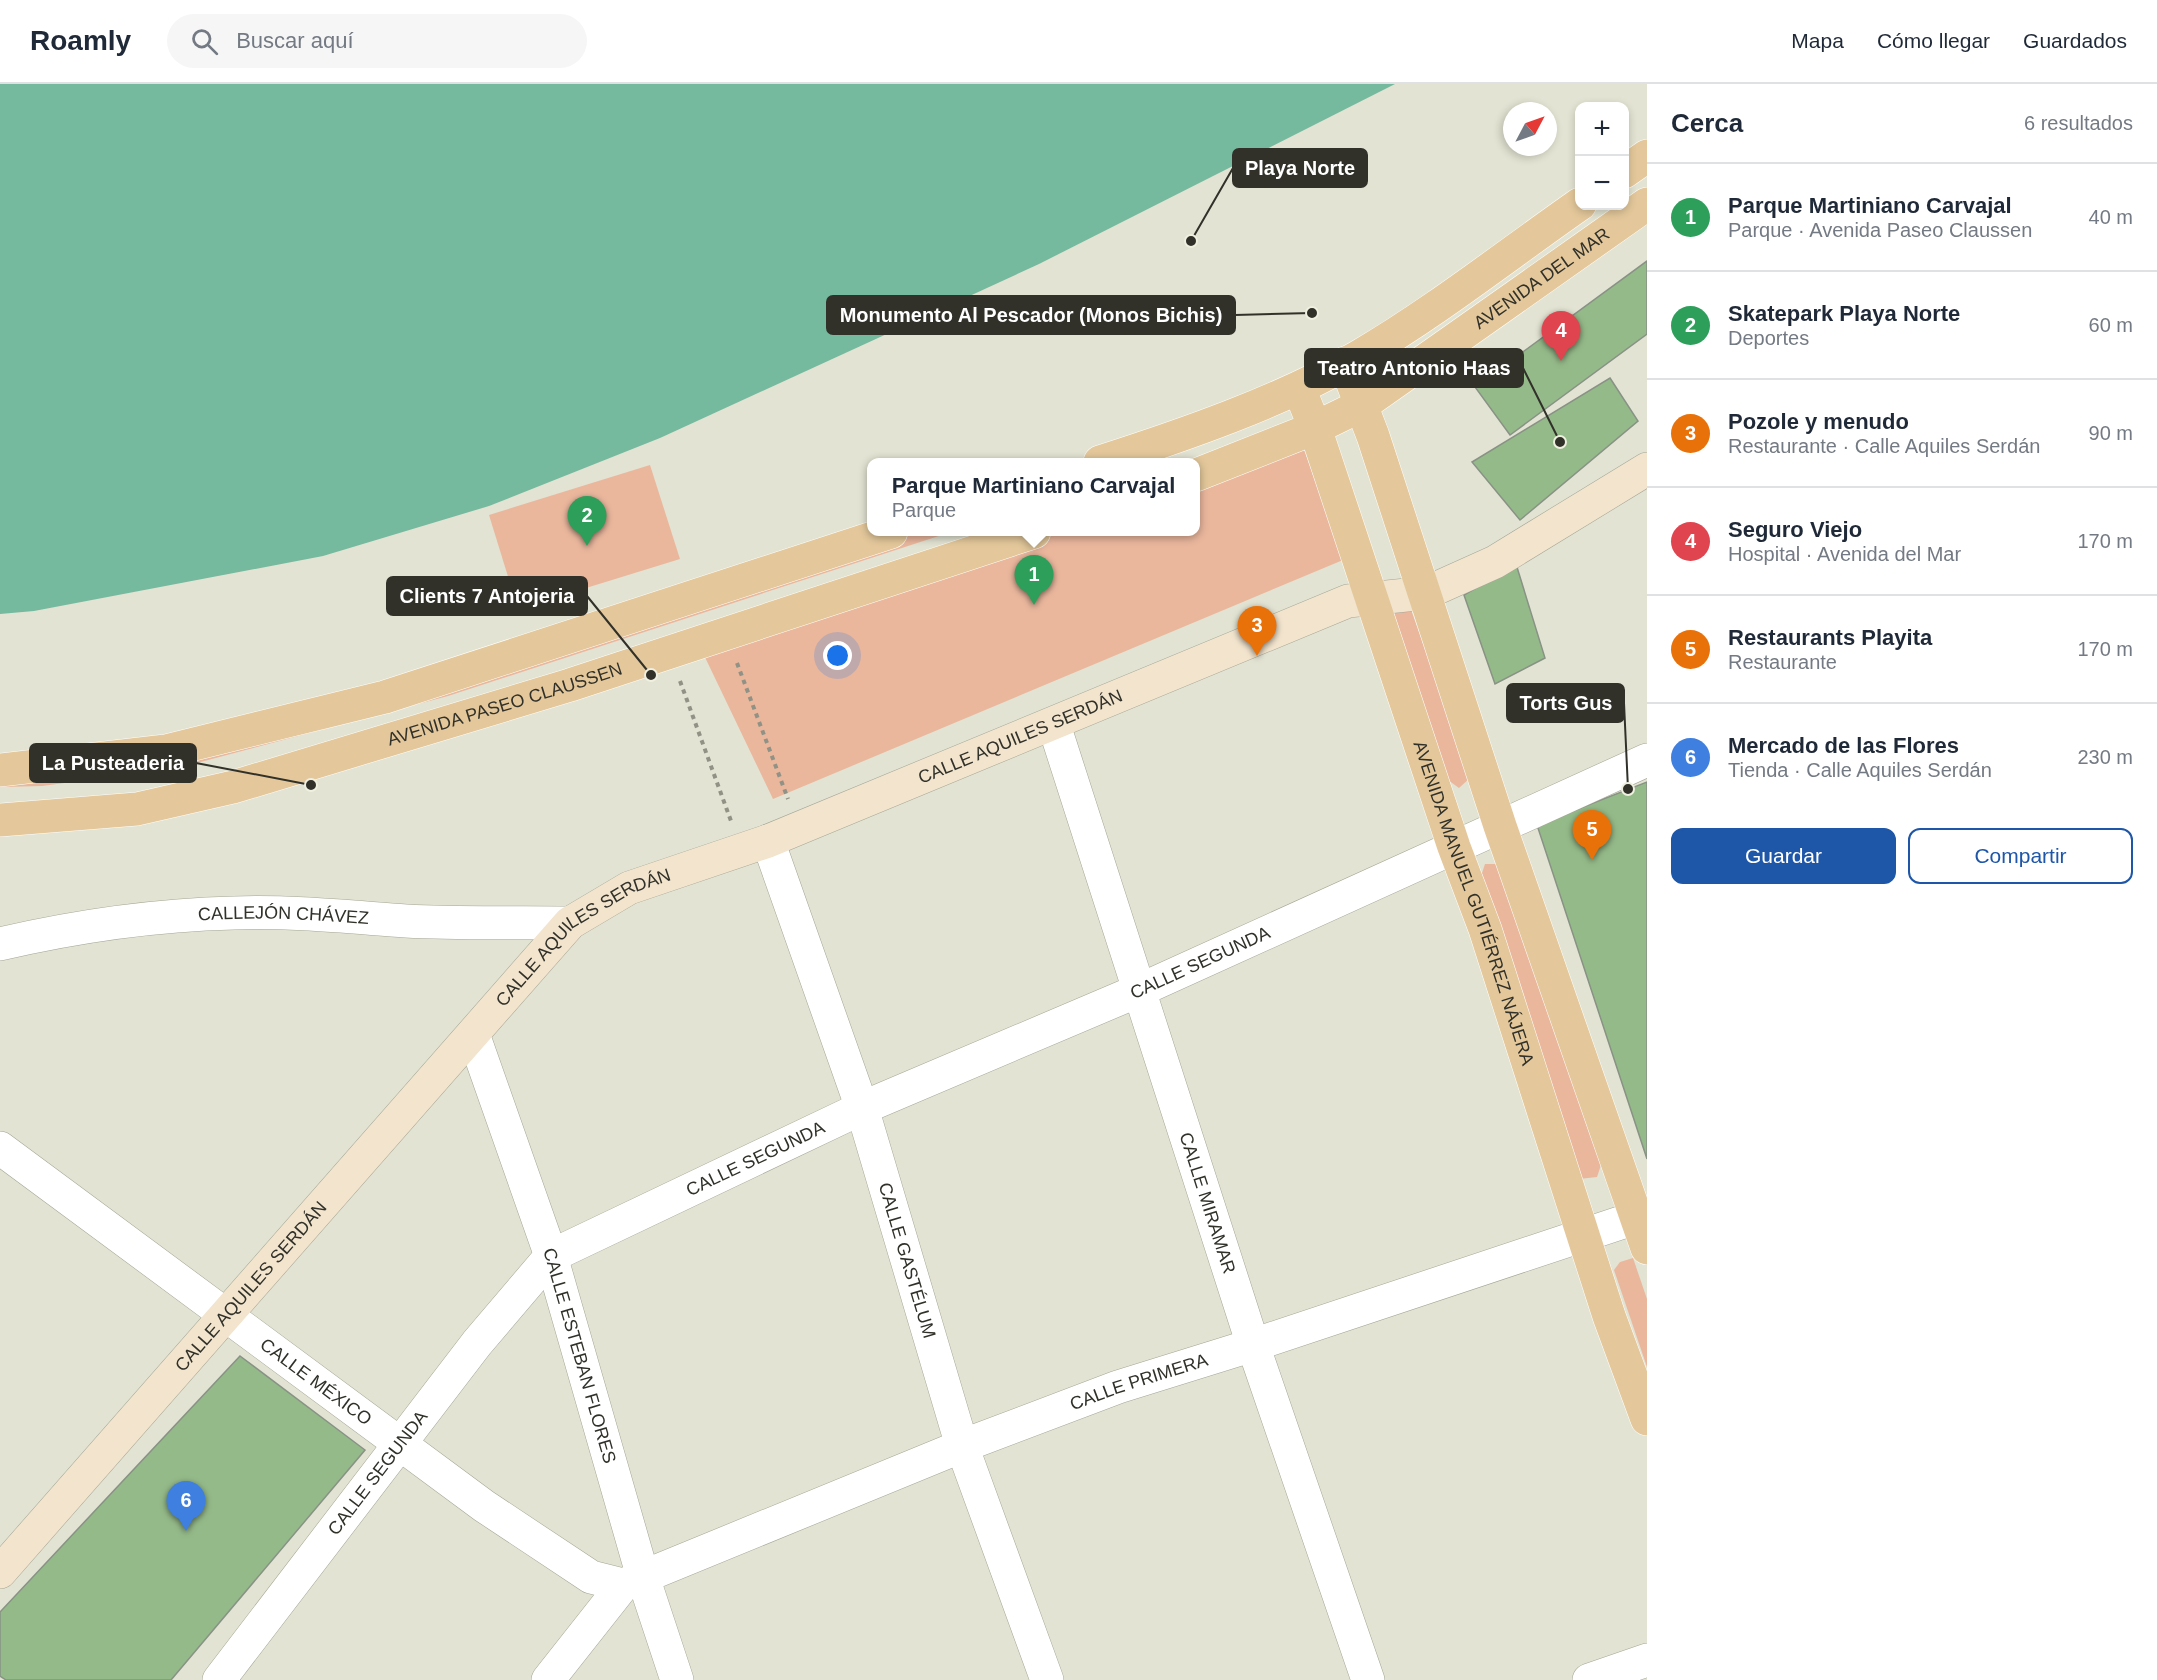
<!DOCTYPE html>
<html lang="es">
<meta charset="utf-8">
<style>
:root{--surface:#fff;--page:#f6f6f7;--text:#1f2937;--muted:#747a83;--line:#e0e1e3;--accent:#1e56a8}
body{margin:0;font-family:Helvetica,sans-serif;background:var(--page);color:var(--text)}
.controls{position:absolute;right:18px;top:18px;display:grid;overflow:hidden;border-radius:12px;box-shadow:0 3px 9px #0003}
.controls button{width:54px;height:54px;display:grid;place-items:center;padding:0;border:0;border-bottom:2px solid var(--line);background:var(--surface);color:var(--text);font:30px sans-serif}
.compass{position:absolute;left:1503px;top:18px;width:54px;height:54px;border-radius:50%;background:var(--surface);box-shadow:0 3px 9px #0003;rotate:49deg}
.you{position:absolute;left:838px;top:572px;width:21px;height:21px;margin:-15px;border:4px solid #fff;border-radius:50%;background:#1a73e8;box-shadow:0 0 0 9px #1a73e833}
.badge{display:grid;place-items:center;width:39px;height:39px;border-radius:50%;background:var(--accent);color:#fff;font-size:20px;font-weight:700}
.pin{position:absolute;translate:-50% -50px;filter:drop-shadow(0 2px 3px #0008)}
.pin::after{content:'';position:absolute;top:32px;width:21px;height:18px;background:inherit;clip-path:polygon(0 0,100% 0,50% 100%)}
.popup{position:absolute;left:867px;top:374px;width:333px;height:78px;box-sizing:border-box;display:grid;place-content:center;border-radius:12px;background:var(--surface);filter:drop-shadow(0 2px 4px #0005);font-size:20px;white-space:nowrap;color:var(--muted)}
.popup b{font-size:22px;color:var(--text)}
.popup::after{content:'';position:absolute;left:50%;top:100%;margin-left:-12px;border:12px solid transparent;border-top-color:var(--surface)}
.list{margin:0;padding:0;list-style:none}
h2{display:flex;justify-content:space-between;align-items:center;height:78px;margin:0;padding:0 24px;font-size:26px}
h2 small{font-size:20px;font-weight:400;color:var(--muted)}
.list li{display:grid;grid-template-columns:39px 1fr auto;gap:18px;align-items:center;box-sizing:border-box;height:108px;padding:0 24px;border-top:2px solid var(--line)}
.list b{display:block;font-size:22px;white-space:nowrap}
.list p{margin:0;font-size:20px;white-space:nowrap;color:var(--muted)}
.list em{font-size:20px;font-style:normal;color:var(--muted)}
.actions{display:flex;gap:12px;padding:18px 24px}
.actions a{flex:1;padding:14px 0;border:2px solid var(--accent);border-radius:12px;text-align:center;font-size:21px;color:var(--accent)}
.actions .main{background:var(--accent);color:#fff}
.icon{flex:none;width:33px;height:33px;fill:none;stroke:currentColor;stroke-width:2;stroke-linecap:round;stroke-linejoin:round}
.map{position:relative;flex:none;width:1647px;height:1596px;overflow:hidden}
header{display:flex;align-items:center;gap:36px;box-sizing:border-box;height:84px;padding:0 30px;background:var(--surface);border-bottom:2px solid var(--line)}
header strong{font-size:28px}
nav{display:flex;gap:33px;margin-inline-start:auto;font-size:21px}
.search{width:420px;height:54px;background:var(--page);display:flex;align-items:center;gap:15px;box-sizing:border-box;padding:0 21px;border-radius:33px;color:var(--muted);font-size:22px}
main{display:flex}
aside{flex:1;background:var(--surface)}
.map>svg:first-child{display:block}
.green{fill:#eab79d}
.water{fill:#75b99f}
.building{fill:#95ba89;stroke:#889285;stroke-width:1.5}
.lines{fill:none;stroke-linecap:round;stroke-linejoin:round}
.street-casing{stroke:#a5a696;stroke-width:34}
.secondary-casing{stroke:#a5a696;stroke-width:34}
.primary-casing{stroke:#fff;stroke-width:34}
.path{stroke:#919285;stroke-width:4;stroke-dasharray:4.5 4.5;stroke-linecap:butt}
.street{stroke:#fff;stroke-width:33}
.secondary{stroke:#f2e4cd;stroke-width:33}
.primary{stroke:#e4c89b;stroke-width:33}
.labels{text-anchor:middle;stroke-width:6;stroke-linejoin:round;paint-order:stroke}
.street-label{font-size:18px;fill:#31312a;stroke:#eff0df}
.leader{fill:none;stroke:#31312a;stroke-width:2}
.callout-dot{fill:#31312a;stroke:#eff0df;stroke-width:2}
.callout{fill:#31312a;stroke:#31312a;stroke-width:2}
.callout-label{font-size:20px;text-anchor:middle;font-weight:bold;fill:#fff}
</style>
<header>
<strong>Roamly</strong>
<div class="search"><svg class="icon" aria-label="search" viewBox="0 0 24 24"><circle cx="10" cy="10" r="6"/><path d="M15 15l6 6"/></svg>Buscar aquí</div>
<nav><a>Mapa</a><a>Cómo llegar</a><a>Guardados</a></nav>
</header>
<main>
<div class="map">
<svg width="1647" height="1596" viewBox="0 0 1647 1596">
<rect width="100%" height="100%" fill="#e2e3d2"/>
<g class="green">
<polygon points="1302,360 1343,476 773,715 702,567 1048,448 1196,448 1196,396"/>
<polygon points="650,381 680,475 518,525 489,431"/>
<polygon points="912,448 951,448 448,612 178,684 42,702 0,703 0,687 179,671 780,491"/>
<polygon points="1410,523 1471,693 1459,704 1448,696 1393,526"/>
<polygon points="1485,780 1501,780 1602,1078 1597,1093 1579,1095 1481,792"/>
<polygon points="1633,1174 1647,1215 1647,1283 1614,1186 1620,1178"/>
</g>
<polygon class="water" points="0,0 1395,0 1039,180 660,354 489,422 323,472 34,527 0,530"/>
<g class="building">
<polygon points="1647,177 1647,250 1510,351 1475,303"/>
<polygon points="1610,294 1638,337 1520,436 1472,378"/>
<polygon points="1516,480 1545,574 1495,600 1464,511"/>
<polygon points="1647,698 1647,1075 1537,741"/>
<polygon points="240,1272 365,1366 171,1596 6,1596 0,1592 0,1528"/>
</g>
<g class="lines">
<defs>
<g id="street">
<path id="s1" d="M1054,641L1253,1261L1368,1596"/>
<path id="s2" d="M768,757L862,1024L962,1362L1047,1596"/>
<path id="s3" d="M0,860C77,842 155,831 234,829C292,827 349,833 406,837C461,840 516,838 570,839"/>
<path id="s4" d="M473,950L551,1172L643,1493L677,1596"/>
<path id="s5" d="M0,1064L484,1422L591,1493L623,1501L962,1362L1118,1303L1253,1261L1647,1130"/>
<path id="s6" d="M219,1596L477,1259L551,1172L862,1024L1140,906L1647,676"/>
<polyline points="548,1596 623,1501"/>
<polyline points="1589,1596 1647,1576"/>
</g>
<g id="secondary">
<path id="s7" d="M0,1488L570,839L629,804L768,757L1348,517L1426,509L1495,478L1647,385"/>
</g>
<g id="primary">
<polyline points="1624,88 1647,72"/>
<polyline points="1345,279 1373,352 1500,742 1647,1164"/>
<path id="s8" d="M1299,304L1315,344L1454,763L1485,845L1609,1232L1647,1335"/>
<path d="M1100,378C1184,351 1282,317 1358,273C1435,228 1507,171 1580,120"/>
<path id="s9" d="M1196,391L1315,344L1362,321L1647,120"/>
<polyline points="0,686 166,667 385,613 891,448"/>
<path id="s10" d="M0,736L137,725L233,703L570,601L1034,448"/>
</g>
</defs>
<use href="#street" class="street-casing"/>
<use href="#secondary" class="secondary-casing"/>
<use href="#primary" class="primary-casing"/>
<g class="path">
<polyline points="737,579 788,715"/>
<polyline points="680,597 731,737"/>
</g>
<use href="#street" class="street"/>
<use href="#secondary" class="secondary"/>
<use href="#primary" class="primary"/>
</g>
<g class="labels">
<g class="street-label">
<text dy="6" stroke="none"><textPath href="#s9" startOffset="400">AVENIDA DEL MAR</textPath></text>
<text dy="6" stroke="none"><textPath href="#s10" startOffset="520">AVENIDA PASEO CLAUSSEN</textPath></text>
<text dy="6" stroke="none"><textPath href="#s7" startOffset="1352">CALLE AQUILES SERDÁN</textPath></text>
<text dy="6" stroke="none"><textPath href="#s8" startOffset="544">AVENIDA MANUEL GUTIÉRREZ NÁJERA</textPath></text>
<text dy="6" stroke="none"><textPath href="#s3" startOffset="286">CALLEJÓN CHÁVEZ</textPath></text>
<text dy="6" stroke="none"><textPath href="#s7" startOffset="866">CALLE AQUILES SERDÁN</textPath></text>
<text dy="6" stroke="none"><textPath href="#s6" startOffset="1251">CALLE SEGUNDA</textPath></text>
<text dy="6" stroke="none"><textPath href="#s6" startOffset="765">CALLE SEGUNDA</textPath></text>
<text dy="6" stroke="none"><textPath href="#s1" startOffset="502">CALLE MIRAMAR</textPath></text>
<text dy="6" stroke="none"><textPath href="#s2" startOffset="442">CALLE GASTÉLUM</textPath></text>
<text dy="6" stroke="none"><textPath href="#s7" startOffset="380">CALLE AQUILES SERDÁN</textPath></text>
<text dy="6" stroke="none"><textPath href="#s4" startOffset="339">CALLE ESTEBAN FLORES</textPath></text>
<text dy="6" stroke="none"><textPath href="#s5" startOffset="393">CALLE MÉXICO</textPath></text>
<text dy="6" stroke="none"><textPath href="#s5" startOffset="1318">CALLE PRIMERA</textPath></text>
<text dy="6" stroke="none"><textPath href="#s6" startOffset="261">CALLE SEGUNDA</textPath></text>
</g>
</g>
<path class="leader" d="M1191 157L1233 84M1312 229L1235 231M1560 358L1523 284M651 591L587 512M1628 705L1624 619M311 701L196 679"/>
<g class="callout-dot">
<circle cx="1191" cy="157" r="6"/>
<circle cx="1312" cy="229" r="6"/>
<circle cx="1560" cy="358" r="6"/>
<circle cx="651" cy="591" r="6"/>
<circle cx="1628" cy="705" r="6"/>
<circle cx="311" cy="701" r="6"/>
</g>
<g class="callout">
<rect x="1233" y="65" width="134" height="38" rx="6"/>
<rect x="827" y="212" width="408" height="38" rx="6"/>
<rect x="1305" y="265" width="218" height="38" rx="6"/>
<rect x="387" y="493" width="200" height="38" rx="6"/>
<rect x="1507" y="600" width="117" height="38" rx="6"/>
<rect x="30" y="660" width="166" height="38" rx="6"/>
</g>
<g class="callout-label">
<text x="1300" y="91">Playa Norte</text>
<text x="1031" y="238">Monumento Al Pescador (Monos Bichis)</text>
<text x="1414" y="291">Teatro Antonio Haas</text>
<text x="487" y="519">Clients 7 Antojeria</text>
<text x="1566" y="626">Torts Gus</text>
<text x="113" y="686">La Pusteaderia</text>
</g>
</svg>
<div class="controls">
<button>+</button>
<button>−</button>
</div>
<svg class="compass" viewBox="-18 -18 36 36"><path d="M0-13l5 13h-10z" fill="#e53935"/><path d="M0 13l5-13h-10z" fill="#747a83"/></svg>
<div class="you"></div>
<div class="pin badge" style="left:1034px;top:521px;background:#2e9e5b">1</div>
<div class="popup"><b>Parque Martiniano Carvajal</b>Parque</div>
<div class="pin badge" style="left:587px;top:462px;background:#2e9e5b">2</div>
<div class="pin badge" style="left:1257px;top:572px;background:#e8710a">3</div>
<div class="pin badge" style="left:1561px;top:277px;background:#e0444e">4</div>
<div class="pin badge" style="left:1592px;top:776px;background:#e8710a">5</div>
<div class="pin badge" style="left:186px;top:1447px;background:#3f7fe0">6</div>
</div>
<aside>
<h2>Cerca<small>6 resultados</small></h2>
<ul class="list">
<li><span class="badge" style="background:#2e9e5b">1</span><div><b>Parque Martiniano Carvajal</b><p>Parque · Avenida Paseo Claussen</p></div><em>40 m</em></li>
<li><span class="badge" style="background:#2e9e5b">2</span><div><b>Skatepark Playa Norte</b><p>Deportes</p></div><em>60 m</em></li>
<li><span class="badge" style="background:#e8710a">3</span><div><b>Pozole y menudo</b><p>Restaurante · Calle Aquiles Serdán</p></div><em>90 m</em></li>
<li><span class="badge" style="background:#e0444e">4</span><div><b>Seguro Viejo</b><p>Hospital · Avenida del Mar</p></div><em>170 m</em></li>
<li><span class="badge" style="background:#e8710a">5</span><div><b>Restaurants Playita</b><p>Restaurante</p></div><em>170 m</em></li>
<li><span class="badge" style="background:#3f7fe0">6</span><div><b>Mercado de las Flores</b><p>Tienda · Calle Aquiles Serdán</p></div><em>230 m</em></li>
</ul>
<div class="actions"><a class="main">Guardar</a><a>Compartir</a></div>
</aside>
</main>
